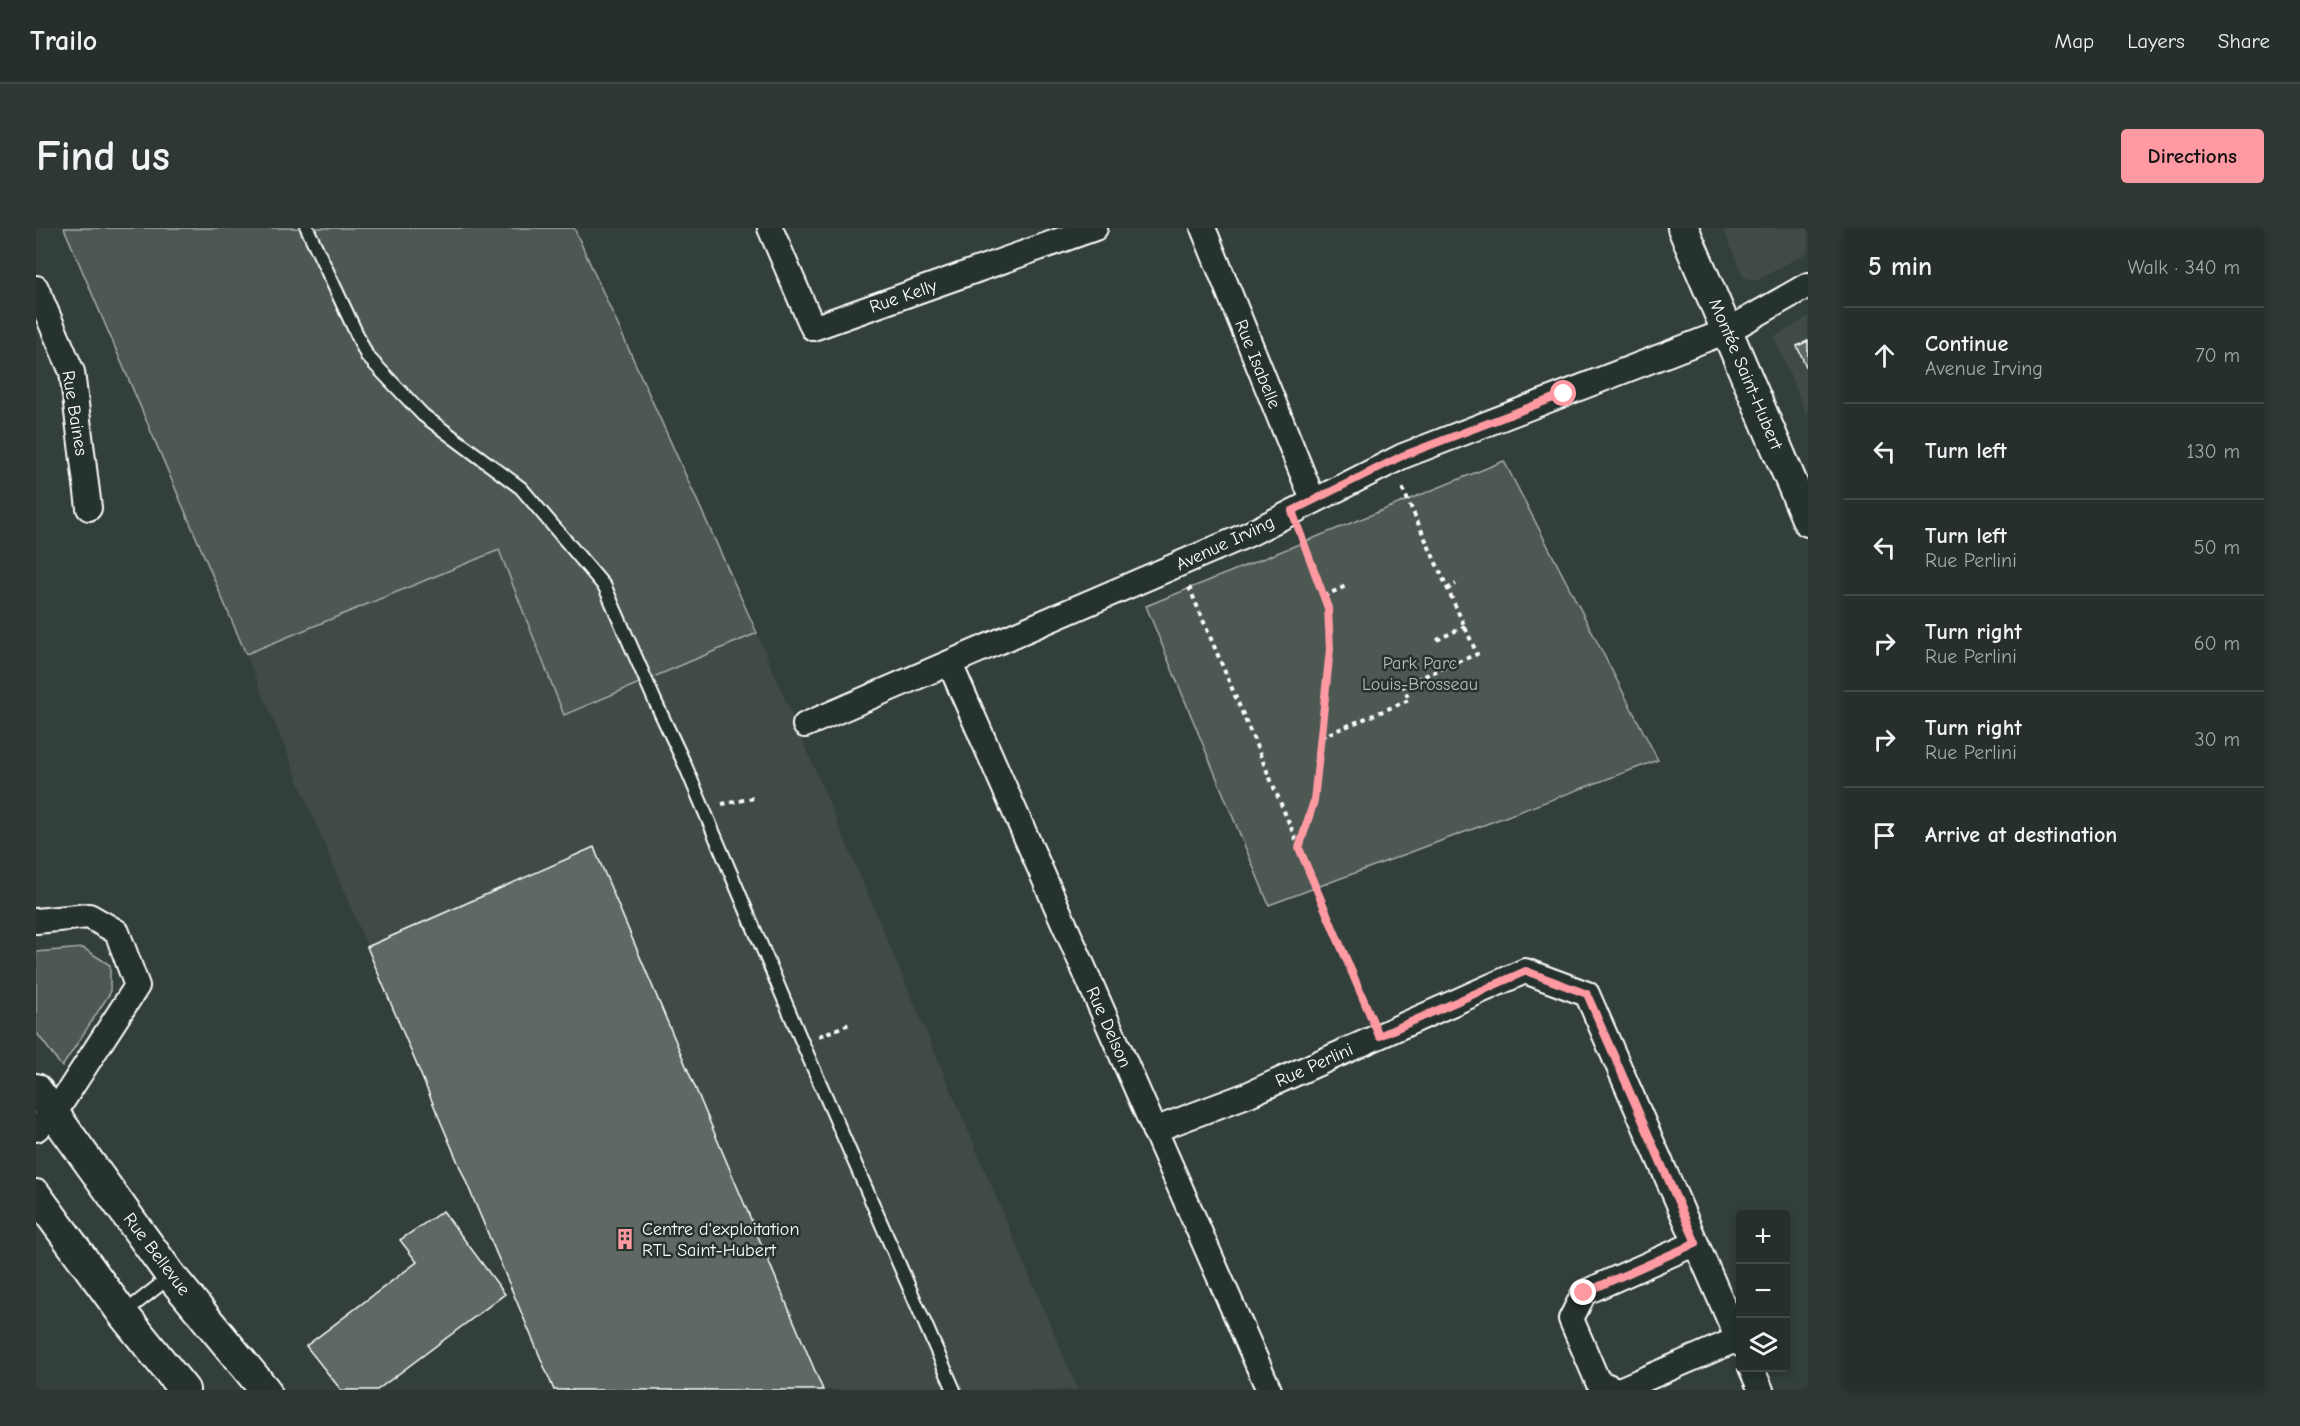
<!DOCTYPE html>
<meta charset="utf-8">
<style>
:root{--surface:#262f2c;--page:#2e3734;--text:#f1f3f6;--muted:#a4a9a9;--line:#424a48;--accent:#ff9aa2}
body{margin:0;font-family:"Comic Neue",sans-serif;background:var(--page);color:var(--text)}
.controls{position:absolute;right:18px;bottom:18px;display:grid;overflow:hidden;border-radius:6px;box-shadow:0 3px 9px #0003}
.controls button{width:54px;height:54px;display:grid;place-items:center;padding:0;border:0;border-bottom:2px solid var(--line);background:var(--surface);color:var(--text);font:30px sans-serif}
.stop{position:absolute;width:18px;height:18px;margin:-14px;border:4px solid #ff9aa2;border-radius:50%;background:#fff}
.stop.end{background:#ff9aa2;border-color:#fff;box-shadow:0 2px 6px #0008}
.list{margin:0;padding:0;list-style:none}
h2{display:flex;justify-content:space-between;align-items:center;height:78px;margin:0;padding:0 24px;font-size:26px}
h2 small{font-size:20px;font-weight:400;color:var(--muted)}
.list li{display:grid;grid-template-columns:39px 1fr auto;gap:18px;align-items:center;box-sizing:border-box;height:96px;padding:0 24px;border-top:2px solid var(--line)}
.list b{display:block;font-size:22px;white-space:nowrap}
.list p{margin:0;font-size:20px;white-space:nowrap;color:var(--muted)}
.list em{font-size:20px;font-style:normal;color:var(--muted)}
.icon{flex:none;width:33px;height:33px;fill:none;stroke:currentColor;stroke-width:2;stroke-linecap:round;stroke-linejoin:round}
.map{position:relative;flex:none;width:1772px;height:1162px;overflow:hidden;border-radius:6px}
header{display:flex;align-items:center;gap:36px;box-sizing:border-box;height:84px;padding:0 30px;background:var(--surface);border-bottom:2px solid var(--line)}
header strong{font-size:28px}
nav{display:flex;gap:33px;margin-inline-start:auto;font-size:21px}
.intro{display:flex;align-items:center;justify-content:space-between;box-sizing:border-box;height:144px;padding:0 36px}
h1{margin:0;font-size:42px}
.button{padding:15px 27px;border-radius:6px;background:var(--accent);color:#111;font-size:21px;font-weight:700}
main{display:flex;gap:36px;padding:0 36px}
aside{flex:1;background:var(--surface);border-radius:6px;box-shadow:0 3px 9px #0003}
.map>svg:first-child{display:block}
.built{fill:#404c47}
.green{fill:#4d5853;stroke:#a6aca9;stroke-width:1.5}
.building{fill:#5f6964;stroke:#fff;stroke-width:1.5}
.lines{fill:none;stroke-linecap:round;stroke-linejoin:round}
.service-casing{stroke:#fff;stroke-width:16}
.minor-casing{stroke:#fff;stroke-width:28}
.tertiary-casing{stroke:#fff;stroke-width:34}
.path{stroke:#fff;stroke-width:4;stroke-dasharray:4.5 4.5;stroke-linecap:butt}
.service{stroke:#26332d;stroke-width:12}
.minor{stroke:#26332d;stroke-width:24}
.tertiary{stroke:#26332d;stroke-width:30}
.route{stroke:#ff9aa2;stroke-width:8}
.labels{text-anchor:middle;stroke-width:5;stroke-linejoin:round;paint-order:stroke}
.street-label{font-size:18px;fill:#fff;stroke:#26332d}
.park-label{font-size:18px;fill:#b8bcba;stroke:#26332d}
.poi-label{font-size:18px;fill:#fff;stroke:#26332d;text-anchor:start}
</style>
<header>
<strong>Trailo</strong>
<nav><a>Map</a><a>Layers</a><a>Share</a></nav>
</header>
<div class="intro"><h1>Find us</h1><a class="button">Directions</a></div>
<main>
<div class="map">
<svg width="1772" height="1162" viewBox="0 0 1772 1162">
<rect width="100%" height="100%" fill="#333f3a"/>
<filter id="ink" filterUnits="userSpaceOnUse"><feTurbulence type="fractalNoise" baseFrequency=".0167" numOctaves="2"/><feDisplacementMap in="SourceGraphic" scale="12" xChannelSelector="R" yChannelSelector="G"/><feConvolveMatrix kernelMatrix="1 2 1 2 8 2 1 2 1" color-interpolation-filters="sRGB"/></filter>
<g filter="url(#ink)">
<g class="built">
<polygon points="1687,0 1772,0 1772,24 1720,53 1707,49"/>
<polygon points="1772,89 1772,190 1738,109"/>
<polygon points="463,321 528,487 721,405 1042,1162 518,1162 331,719 210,426"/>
</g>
<g class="green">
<polygon points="28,0 538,0 721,405 528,487 463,322 210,426"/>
<polygon points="1468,233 1622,532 1233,677 1110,378"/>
<polygon points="47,720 74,737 74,765 26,839 0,804 0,724"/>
</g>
<g class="building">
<polygon points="1772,113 1772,143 1761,118"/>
<polygon points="558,619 561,627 787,1162 518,1162 331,719"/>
<polygon points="407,983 469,1066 341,1162 305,1162 270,1118 381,1034 364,1012"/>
</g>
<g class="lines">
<defs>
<g id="service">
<polyline points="271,0 331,128 387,187 485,260 569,359 619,473 649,537 766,814 918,1162"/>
<polyline points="88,1085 135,1048"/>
</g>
<g id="minor">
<polyline points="734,0 777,100 1059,0"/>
<polyline points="1167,0 1277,272"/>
<polyline points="0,60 36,144 53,280"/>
<polyline points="914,436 1233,1162"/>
<polyline points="769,497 1213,306 1367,228 1691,103 1772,57"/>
<polyline points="0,693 53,688 81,704 101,758 18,886 0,901"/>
<polyline points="1118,902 1211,867 1489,743 1551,766 1704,1116"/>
<polyline points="1715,1140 1725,1162"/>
<polyline points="1581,1162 1562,1154 1535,1091 1548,1065 1660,1015"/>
<polyline points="1583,1162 1702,1111"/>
</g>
<g id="tertiary">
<polyline points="1647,0 1772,293"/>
<polyline points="0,861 135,1048 229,1162"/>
<polyline points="0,967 87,1086 148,1162"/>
</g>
</defs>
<use href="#service" class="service-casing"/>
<use href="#minor" class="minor-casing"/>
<use href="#tertiary" class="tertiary-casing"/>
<g class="path">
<polyline points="1153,359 1334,786"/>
<polyline points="1411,361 1420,356"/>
<polyline points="1288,368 1310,358"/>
<polyline points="1401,412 1429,398"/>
<polyline points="1285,509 1373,472 1367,457 1441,426 1365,257"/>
<polyline points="686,576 718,570"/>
<polyline points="1263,620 1278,573 1294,421 1292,380 1266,309"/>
<polyline points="783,808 816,795"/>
</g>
<use href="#service" class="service"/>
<use href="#minor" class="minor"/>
<use href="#tertiary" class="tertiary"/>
</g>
</g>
<g class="lines" filter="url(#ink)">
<polyline class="route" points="1528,166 1366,228 1256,283 1292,380 1294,421 1278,573 1263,620 1343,808 1490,743 1551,766 1660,1015 1548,1065"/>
</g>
<defs>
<symbol id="building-bare" viewBox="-9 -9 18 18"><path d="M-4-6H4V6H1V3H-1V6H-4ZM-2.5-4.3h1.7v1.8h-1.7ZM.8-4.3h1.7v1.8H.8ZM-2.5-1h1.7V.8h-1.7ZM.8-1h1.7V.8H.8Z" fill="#ff9aa2" stroke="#26332d" stroke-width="2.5" paint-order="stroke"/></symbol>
</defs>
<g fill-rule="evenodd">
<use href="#building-bare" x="574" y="996" width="30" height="30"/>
</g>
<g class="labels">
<g class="street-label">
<text transform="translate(867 68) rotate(-19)" y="6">Rue Kelly</text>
<text transform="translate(1222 136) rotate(68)" y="6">Rue Isabelle</text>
<text transform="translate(1710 146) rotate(67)" y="6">Montée Saint-Hubert</text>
<text transform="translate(39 185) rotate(81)" y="6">Rue Baines</text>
<text transform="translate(1189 315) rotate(-25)" y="6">Avenue Irving</text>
<text transform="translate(1073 799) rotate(66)" y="6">Rue Delson</text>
<text transform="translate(1278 837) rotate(-24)" y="6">Rue Perlini</text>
<text transform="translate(121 1026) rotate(53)" y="6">Rue Bellevue</text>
</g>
<g class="park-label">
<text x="1384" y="441">Park Parc<tspan x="1384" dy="21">Louis-Brosseau</tspan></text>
</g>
<g class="poi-label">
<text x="606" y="1007">Centre d'exploitation<tspan x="606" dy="21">RTL Saint-Hubert</tspan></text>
</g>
</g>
</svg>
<div class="controls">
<button>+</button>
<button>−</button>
<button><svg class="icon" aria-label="layers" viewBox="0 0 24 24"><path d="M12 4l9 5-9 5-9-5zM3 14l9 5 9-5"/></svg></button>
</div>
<div class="stop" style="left:1528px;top:166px"></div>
<div class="stop end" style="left:1548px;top:1065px"></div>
</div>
<aside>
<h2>5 min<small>Walk · 340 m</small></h2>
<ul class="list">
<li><svg class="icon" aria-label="ahead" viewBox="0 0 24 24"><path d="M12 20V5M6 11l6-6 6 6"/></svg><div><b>Continue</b><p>Avenue Irving</p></div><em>70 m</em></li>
<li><svg class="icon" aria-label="left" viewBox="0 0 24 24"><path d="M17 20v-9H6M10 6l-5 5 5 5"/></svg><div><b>Turn left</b></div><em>130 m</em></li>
<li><svg class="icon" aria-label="left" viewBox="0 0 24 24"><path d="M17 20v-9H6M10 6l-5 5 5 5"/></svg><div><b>Turn left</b><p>Rue Perlini</p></div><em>50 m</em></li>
<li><svg class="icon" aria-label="right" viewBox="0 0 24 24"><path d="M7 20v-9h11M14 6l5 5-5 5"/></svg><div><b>Turn right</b><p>Rue Perlini</p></div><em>60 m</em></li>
<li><svg class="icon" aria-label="right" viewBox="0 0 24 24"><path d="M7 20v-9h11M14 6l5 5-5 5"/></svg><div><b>Turn right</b><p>Rue Perlini</p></div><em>30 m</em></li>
<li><svg class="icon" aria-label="arrive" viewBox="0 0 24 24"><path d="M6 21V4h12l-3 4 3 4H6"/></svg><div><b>Arrive at destination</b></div></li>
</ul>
</aside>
</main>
